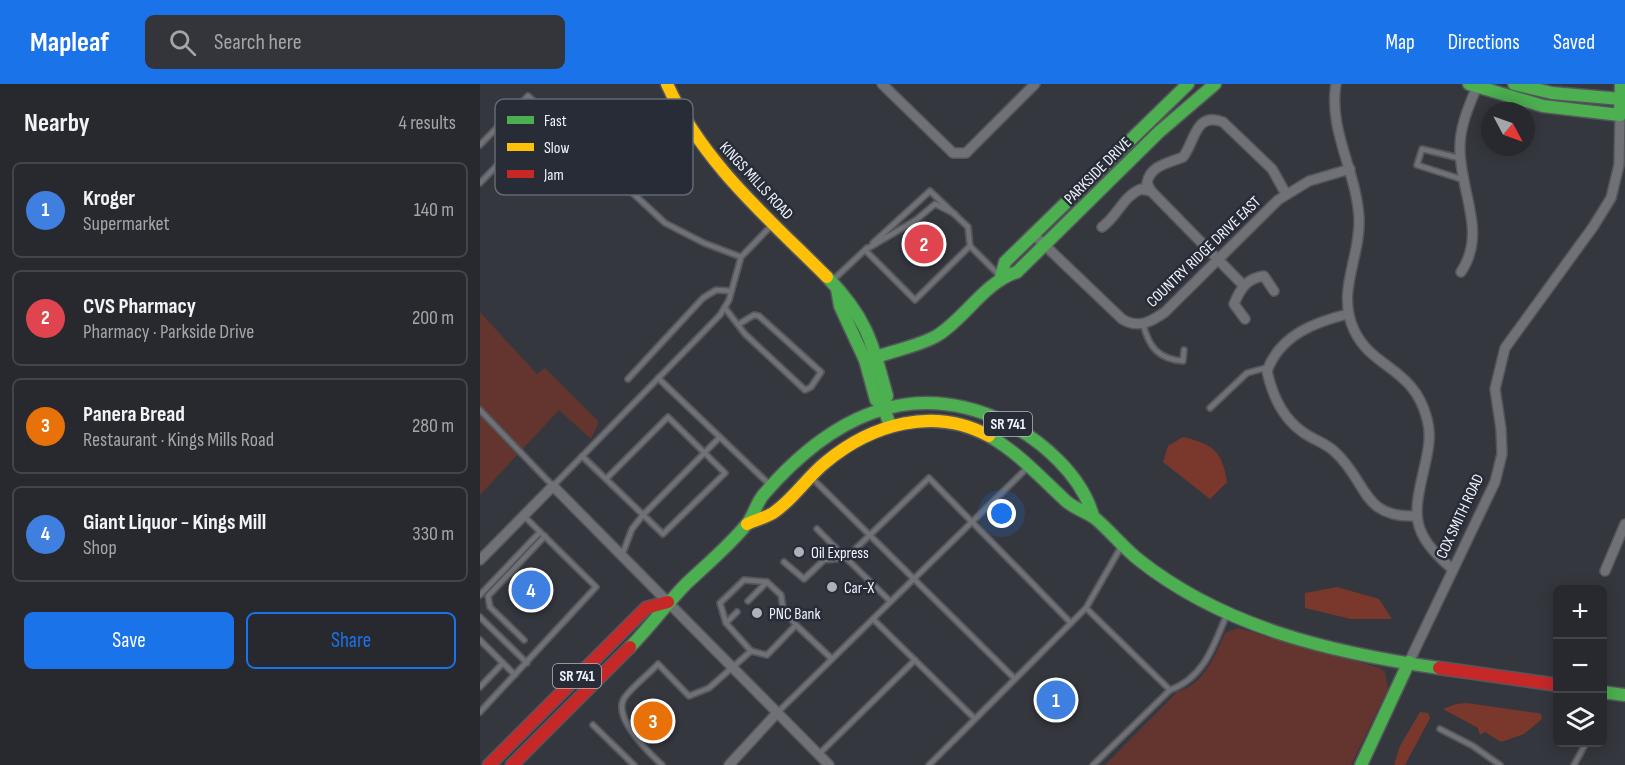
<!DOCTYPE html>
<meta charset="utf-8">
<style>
:root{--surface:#28292e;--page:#34353a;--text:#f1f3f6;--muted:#a5a6aa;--line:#44454a;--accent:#1a73e8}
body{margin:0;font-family:"Sofia Sans Condensed",sans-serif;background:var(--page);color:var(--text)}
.controls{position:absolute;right:18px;bottom:18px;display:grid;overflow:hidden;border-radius:9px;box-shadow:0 3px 15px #0003}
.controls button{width:54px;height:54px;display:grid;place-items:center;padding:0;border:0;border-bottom:2px solid var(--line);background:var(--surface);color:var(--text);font:30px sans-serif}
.compass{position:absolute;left:1001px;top:18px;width:54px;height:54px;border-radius:50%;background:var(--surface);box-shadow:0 3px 15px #0003;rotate:131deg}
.you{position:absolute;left:522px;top:430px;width:21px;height:21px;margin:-15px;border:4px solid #fff;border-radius:50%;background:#1a73e8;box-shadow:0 0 0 9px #1a73e833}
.badge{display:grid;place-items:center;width:39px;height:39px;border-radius:50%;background:var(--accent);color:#fff;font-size:20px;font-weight:700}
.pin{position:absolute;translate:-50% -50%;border:3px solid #fff;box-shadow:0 2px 6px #0006}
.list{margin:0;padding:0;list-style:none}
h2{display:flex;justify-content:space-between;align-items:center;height:78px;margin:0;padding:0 24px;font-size:26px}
h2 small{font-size:20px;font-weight:400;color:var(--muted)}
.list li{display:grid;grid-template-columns:39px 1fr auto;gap:18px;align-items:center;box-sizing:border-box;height:96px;margin:0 12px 12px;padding:0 12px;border:2px solid var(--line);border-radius:9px}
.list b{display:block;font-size:22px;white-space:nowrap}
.list p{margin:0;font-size:20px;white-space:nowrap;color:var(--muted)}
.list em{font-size:20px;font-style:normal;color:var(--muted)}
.actions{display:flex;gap:12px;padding:18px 24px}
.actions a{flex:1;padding:14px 0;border:2px solid var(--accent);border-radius:9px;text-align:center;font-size:21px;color:var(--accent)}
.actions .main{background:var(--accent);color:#fff}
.icon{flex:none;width:33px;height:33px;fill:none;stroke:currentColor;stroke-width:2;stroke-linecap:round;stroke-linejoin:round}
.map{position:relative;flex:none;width:1145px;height:681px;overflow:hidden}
header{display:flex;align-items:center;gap:36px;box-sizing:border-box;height:84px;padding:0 30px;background:var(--accent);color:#fff}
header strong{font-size:28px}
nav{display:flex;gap:33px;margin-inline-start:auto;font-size:21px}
.search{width:420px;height:54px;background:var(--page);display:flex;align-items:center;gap:15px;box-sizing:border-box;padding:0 21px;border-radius:9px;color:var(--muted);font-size:22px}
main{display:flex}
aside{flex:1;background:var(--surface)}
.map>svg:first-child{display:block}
.green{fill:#63352e}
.water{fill:#7a372c}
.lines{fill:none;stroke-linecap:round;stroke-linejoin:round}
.lane-casing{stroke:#54565c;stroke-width:8}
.street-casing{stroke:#54565c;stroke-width:12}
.fast-casing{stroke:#54565c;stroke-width:15}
.slow-casing{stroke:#54565c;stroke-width:15}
.jam-casing{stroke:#54565c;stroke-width:15}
.lane{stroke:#6f7176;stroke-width:4.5}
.street{stroke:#6f7176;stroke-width:9}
.fast{stroke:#4caf50;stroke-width:12}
.slow{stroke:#ffc107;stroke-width:12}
.jam{stroke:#c62828;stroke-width:12}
.poi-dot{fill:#aeb1b9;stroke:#272c37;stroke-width:2}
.labels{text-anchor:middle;stroke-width:5;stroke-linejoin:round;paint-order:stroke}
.shield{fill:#272c37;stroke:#b3b7c0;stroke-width:1.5}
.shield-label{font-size:15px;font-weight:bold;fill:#eff3fb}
.street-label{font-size:16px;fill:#eff3fb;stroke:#272c37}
.poi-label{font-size:16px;fill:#eff3fb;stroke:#272c37;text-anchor:start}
.key{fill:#272c37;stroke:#636872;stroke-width:1.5}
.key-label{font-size:16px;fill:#eff3fb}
</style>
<header>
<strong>Mapleaf</strong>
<div class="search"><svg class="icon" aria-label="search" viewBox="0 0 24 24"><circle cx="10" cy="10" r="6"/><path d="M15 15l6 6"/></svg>Search here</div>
<nav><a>Map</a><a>Directions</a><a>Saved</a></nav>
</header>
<main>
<aside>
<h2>Nearby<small>4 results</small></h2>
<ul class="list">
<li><span class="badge" style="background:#3f7fe0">1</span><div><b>Kroger</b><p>Supermarket</p></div><em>140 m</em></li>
<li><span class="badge" style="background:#e0444e">2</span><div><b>CVS Pharmacy</b><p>Pharmacy · Parkside Drive</p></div><em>200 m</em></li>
<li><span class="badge" style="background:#e8710a">3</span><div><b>Panera Bread</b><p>Restaurant · Kings Mills Road</p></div><em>280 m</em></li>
<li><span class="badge" style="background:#3f7fe0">4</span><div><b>Giant Liquor - Kings Mill</b><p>Shop</p></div><em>330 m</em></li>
</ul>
<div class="actions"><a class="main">Save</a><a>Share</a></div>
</aside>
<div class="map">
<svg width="1145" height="681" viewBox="0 0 1145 681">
<rect width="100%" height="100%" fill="#35373e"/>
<g class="green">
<polygon points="0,228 57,290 65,284 119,338 111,355 79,326 0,411"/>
<path d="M758,544L900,584L905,588L908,605L871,681H625L698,607C723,602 736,570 745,549Z"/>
</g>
<g class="water">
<path d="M703,353C733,360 742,367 747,398L730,415L683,378L688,362Z"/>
<polygon points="857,503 899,515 912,535 871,535 825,524 825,509"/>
<polygon points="987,619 1057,629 1061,630 1062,635 1044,650 1021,658 1005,648 1000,651 998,644 963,625 976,620"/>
<polygon points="940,628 948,629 950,634 925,681 914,681 920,662"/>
</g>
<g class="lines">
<defs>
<g id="lane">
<polyline points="0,61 48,12 185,139 224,159 261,173"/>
<polyline points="979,74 942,65 937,81 984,96"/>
<polyline points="0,99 68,29"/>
<polyline points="475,130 455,120 436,136 385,166 435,216 490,162"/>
<polyline points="393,159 450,107 488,143 490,162 519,191"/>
<polyline points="353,196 387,164"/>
<polyline points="245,224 265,250 325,306 331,303 341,288 279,232 274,231 259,240"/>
<path d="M663,240C669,263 678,275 703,277L704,266"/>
<polyline points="178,294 290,401"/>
<polyline points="148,295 223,214 236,206 251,207"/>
<polyline points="730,324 767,289 789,283"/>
<polyline points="0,326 73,402 240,231 249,216 261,173 292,141"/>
<path d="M102,372C129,398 156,424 183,450L245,389L188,333L126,395"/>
<polyline points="332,394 535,595"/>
<polyline points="337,445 366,474"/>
<polyline points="142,471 152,445 163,431 240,353"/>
<polyline points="304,478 324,495 344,476 366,474"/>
<polyline points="0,511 60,448"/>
<polyline points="268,517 287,498"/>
<polyline points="410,517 366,474 449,394 591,539"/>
<polyline points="606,524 690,606"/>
<polyline points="0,533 47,579"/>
<polyline points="393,535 495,635"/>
<polyline points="246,539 257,528"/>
<polyline points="0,556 35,591"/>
<polyline points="44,556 10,523 8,512 65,452"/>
<polyline points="271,567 246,539 240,519 264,496 287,498 301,511 303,524 316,541"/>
<polyline points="0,603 23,579"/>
<polyline points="0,628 116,503 44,432"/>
<polyline points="298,628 547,384"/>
<polyline points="113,641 154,681"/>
<polyline points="960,645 993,662 1020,681"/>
<polyline points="338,671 435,576"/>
<path d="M182,681C168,668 131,632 145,613C154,601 168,591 178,580L209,612L229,604L271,567L287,571L316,541L352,575"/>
<polyline points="449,681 606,524 641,463"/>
<path d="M613,681L690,606C724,594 734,561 747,530"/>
<polyline points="1094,681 1106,659"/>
</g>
<g id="street">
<polyline points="402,0 473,69 486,69 555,0"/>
<path d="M856,0C848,46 877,89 879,134C881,173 856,207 874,246C892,285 934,283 947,335C951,349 949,362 946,376C934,430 927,445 972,485"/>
<path d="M671,107L667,99C670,81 689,79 703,73C715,58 715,27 743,38L792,85L806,110"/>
<path d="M622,143C637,133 643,112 661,105L671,107L764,202"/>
<path d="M553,150L642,235C658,245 671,238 685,228L798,116L829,97L870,85"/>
<path d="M981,188C1007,149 981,110 980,67C979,43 989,22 998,0"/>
<path d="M868,230C835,238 800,251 787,287C792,310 803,335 824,349C834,356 846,359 855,368C888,398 881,434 936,432"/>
<path d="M765,235L754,220C760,205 767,194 784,192L794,207"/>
<polyline points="0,476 73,402 349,681"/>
<polyline points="1125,487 1145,440"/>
<polyline points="929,578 1015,398 1022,370 1021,345 1015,305 1025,264 1113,143 1131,114 1139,81 1140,31 1145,31"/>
<polyline points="249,681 296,630"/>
</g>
<g id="fast">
<polyline points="989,0 1063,22 1140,31 1141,0"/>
<polyline points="1034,0 1072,9 1141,15"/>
<path d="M347,193C387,234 392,258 407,312L402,320"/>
<polyline points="521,193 525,178 708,0"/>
<polyline points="357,205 360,222 385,276 396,316 402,320 410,341"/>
<path d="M396,273C415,266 440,262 458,251C486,233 505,198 537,188L679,48L735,0"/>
<path d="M509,352C539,369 561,394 586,417C595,425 607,428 616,435C631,448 644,464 659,476C745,544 853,569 959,584"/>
<path d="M150,563C170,543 187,519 207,499C227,480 248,463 266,441C274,432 276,419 284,410C349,335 428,292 525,338C562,356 602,392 613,432"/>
<polyline points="1122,608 1145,611"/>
<polyline points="881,681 929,578"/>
</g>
<g id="slow">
<path d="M187,0C222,78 287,133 347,193"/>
<path d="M267,440C275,436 285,434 293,429C313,416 327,393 346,378C392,340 454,322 509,352"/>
</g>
<g id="jam">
<polyline points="959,584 1078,601"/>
<polyline points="9,681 166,524 188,518"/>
<polyline points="32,681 150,563"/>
</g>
</defs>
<use href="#lane" class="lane-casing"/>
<use href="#street" class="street-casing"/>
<use href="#fast" class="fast-casing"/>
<use href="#slow" class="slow-casing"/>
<use href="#jam" class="jam-casing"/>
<use href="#lane" class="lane"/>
<use href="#street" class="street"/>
<use href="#fast" class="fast"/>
<use href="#slow" class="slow"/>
<use href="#jam" class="jam"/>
</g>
<g class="poi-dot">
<circle cx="319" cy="468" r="6"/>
<circle cx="352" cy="503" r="6"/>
<circle cx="277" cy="529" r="6"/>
</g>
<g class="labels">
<g class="shield">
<rect x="504" y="328" width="48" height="24" rx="4.5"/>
<rect x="73" y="580" width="48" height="24" rx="4.5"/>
</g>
<g class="shield-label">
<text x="528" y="345">SR 741</text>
<text x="97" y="597">SR 741</text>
</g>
<g class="street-label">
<text transform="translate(617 86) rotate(-45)" y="6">PARKSIDE DRIVE</text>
<text transform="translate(277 96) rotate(47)" y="6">KINGS MILLS ROAD</text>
<text transform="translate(723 167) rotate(-44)" y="6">COUNTRY RIDGE DRIVE EAST</text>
<text transform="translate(979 432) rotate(-65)" y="6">COX SMITH ROAD</text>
</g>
<g class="poi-label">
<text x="331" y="474">Oil Express</text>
<text x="364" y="509">Car-X</text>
<text x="289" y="535">PNC Bank</text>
</g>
</g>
<rect x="15" y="15" width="198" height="96" rx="9" class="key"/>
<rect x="27" y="32" width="27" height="8" fill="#4caf50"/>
<rect x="27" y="59" width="27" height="8" fill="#ffc107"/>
<rect x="27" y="86" width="27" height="8" fill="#c62828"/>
<g class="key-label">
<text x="64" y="42">Fast</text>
<text x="64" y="69">Slow</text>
<text x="64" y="96">Jam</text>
</g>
</svg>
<div class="controls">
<button>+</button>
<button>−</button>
<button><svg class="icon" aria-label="layers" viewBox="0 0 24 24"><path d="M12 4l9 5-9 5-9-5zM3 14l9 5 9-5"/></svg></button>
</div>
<svg class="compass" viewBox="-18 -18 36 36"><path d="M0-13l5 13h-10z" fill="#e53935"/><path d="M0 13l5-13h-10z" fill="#a5a6aa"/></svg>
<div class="you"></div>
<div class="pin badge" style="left:576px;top:616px;background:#3f7fe0">1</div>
<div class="pin badge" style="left:444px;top:160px;background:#e0444e">2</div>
<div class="pin badge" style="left:173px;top:637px;background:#e8710a">3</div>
<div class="pin badge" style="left:51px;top:506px;background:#3f7fe0">4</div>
</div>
</main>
